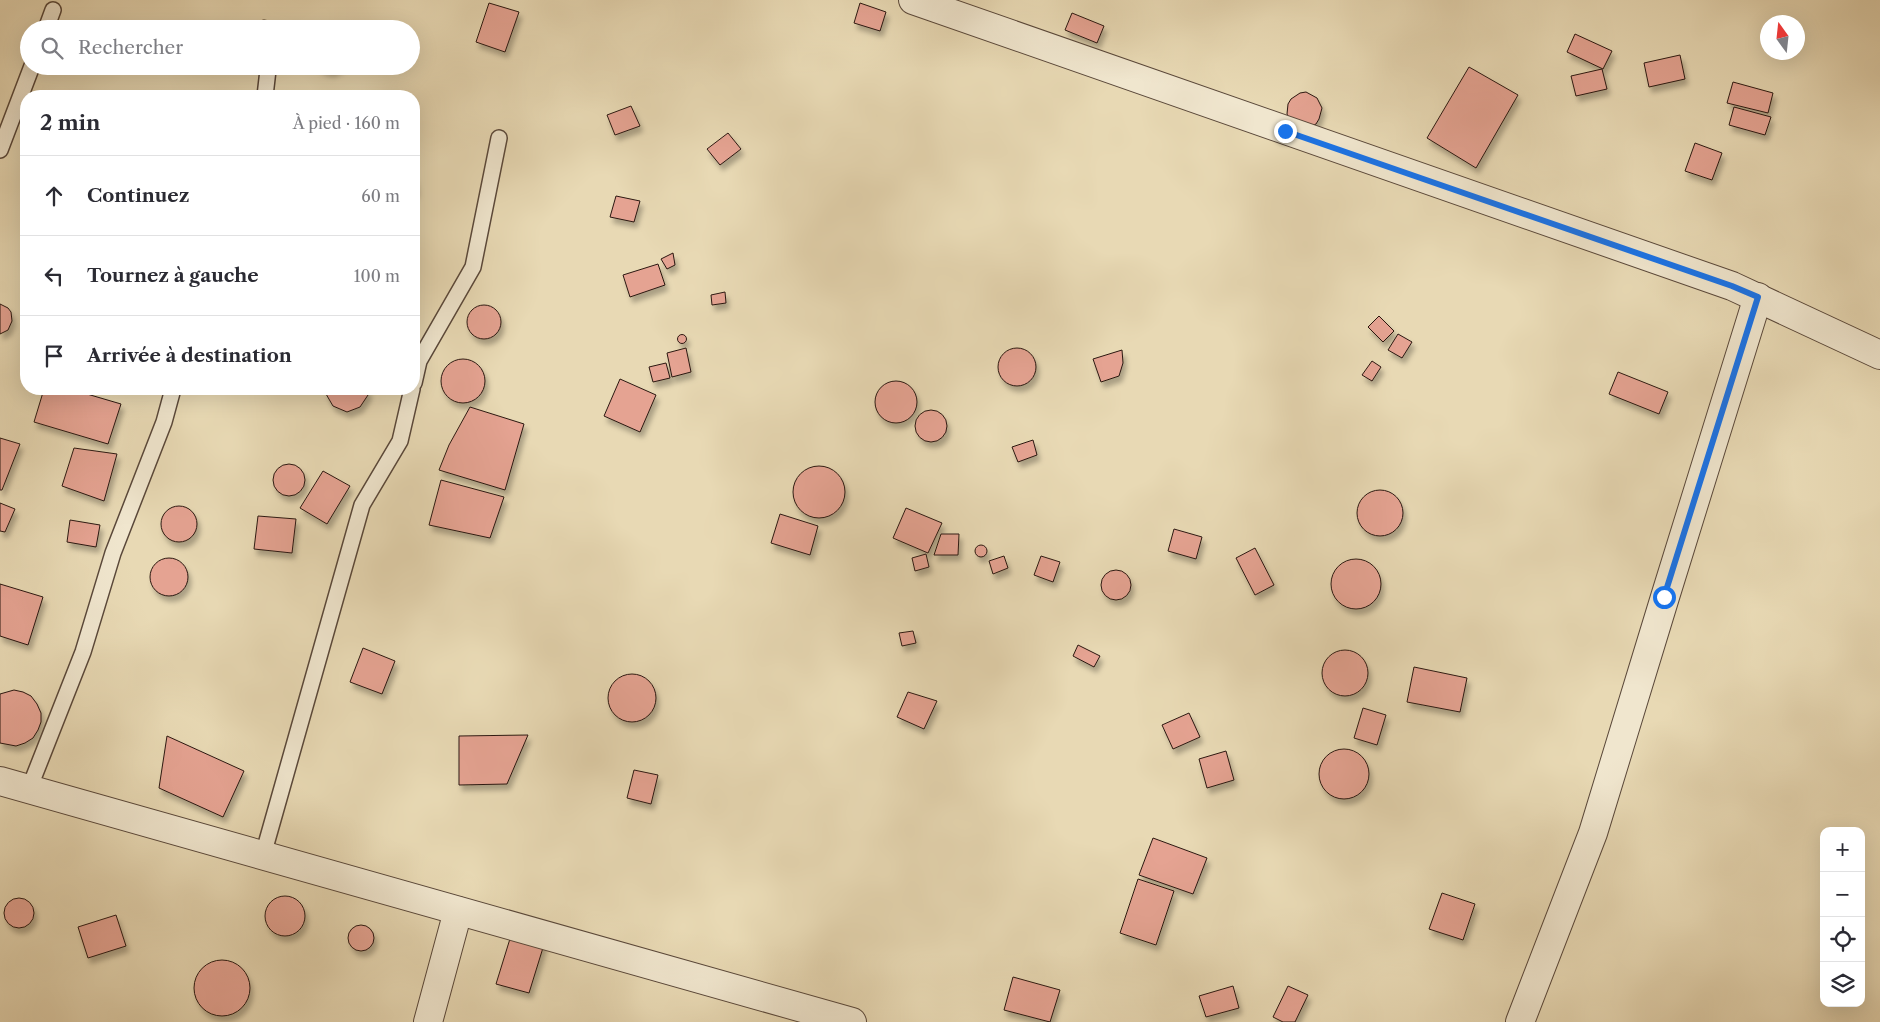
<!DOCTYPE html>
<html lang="fr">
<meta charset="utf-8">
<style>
:root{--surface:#fff;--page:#f7f7f7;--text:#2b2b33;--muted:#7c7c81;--line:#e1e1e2}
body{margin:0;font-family:"Libre Caslon Text",serif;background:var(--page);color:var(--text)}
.controls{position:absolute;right:15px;bottom:15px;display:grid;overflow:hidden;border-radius:10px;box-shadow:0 5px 20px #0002}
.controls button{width:45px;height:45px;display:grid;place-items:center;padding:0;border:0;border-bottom:1px solid var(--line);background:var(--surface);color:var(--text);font:25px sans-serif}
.compass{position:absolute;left:1760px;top:15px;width:45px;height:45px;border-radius:50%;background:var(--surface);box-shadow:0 5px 20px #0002;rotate:345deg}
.stop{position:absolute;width:15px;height:15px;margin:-11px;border:4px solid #1a73e8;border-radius:50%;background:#fff}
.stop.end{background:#1a73e8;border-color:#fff;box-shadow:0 1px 5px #0008}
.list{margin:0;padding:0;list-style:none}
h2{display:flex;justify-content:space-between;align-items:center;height:65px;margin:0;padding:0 20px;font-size:21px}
h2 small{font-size:16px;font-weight:400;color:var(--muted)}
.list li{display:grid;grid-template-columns:32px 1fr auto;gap:15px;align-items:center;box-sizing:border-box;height:80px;padding:0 20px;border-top:1px solid var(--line)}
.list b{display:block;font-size:19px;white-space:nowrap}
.list em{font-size:16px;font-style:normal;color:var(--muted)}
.icon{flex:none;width:28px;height:28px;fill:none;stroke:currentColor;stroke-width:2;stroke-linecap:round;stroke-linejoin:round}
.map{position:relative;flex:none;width:1880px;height:1022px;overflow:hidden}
.search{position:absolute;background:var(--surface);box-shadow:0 5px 20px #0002;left:20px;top:20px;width:400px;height:55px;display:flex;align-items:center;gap:12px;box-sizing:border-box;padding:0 18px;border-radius:28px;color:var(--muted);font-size:19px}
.panel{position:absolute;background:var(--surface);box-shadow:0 5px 20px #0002;left:20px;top:90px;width:400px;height:305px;border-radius:20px}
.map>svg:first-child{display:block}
.building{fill:#e5a392;stroke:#2b1811;filter:url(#shadow)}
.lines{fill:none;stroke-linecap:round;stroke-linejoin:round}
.lane-casing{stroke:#5a483a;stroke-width:18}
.street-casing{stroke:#5a483a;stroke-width:30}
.lane{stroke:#f0e6ce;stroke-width:15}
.street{stroke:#f0e6ce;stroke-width:28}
.route{stroke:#1a73e8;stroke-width:6}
</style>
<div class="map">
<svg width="1880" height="1022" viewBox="0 0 1880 1022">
<defs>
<filter id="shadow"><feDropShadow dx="3" dy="5.5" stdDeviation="2.5" flood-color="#0004"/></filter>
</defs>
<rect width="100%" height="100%" fill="#e8d9b4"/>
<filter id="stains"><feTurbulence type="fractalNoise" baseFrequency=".004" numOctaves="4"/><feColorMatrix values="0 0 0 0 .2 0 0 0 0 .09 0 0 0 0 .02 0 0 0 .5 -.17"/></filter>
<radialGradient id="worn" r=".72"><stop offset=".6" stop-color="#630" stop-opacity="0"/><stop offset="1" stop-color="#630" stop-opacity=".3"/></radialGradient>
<g class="building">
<polygon points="489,3 519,12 505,52 476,42"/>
<polygon points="860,3 886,12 880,31 854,23"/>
<polygon points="1072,13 1104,26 1097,43 1065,30"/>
<polygon points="264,20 276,22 283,29 251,29 259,21"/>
<polygon points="1575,34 1612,51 1603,69 1567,52"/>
<polygon points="1680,55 1685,79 1649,87 1644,63"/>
<polygon points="317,66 342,66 332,71 325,70"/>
<polygon points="1469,67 1518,95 1476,168 1427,138"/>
<polygon points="1602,69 1607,89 1576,96 1571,76"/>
<polygon points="1733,82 1773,93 1768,113 1727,103"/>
<polygon points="1306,92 1317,98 1322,108 1319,119 1316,124 1310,127 1289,119 1287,114 1288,104 1291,99 1300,93"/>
<polygon points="631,106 640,126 615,135 607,115"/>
<polygon points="1734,107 1771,117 1765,135 1729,125"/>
<polygon points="728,133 741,149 720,165 707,149"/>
<polygon points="1695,143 1722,153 1712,180 1685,171"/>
<polygon points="414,176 416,189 414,194"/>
<polygon points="616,196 640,201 634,222 610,217"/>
<polygon points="673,253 675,265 667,269 661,259"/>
<polygon points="658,264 665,285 630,297 623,275"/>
<polygon points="725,292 726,303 712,305 711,295"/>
<polygon points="0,304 8,308 11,312 12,321 8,330 0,334"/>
<circle cx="484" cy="322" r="17"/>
<polygon points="1379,316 1394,331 1383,342 1368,327"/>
<polygon points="1398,334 1412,342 1402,358 1388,350"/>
<circle cx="682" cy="339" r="4.5"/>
<polygon points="686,348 691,372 672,377 667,353"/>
<circle cx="1017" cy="367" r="19"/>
<polygon points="1122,350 1123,363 1119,376 1101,382 1093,359"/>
<circle cx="463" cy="381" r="22"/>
<polygon points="1372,361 1381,367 1372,381 1362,375"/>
<polygon points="666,363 670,378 653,382 649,367"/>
<polygon points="1618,372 1668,392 1659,414 1609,394"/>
<polygon points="620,379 656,395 640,432 604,416"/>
<circle cx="896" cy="402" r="21"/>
<polygon points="44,389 70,389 121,404 108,444 34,422"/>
<polygon points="326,389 368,389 368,395 360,407 347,412 333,406 326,394"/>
<polygon points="470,407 524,424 505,490 439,470 449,445"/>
<circle cx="931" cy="426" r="16"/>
<polygon points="0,438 20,444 2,490 0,490"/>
<polygon points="1033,440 1037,455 1018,462 1012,447"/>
<polygon points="74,448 117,454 104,501 62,486"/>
<circle cx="289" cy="480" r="16"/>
<circle cx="819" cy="492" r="26"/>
<polygon points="323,471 350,486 327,524 300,508"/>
<polygon points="441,480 504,497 490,538 429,525"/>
<circle cx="1380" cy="513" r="23"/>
<polygon points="0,503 15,509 5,532 0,531"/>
<circle cx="179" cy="524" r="18"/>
<polygon points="906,508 942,523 928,553 893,538"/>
<polygon points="780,514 818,526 810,555 771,543"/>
<polygon points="258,516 296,519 292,553 254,549"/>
<polygon points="70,520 100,525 96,547 67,542"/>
<polygon points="1174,529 1202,537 1196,559 1168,551"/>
<polygon points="941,534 959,534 958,555 934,555"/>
<circle cx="981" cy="551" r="6"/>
<polygon points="1255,548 1274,585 1255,595 1236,558"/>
<polygon points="926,554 929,567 915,571 912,558"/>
<polygon points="1004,556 1008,568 993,574 989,561"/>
<polygon points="1041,556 1060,562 1053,582 1034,575"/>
<circle cx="169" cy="577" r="19"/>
<circle cx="1356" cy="584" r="25"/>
<circle cx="1116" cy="585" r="15"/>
<polygon points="0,584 43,597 28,645 0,636"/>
<polygon points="913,631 916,643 902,646 899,633"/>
<polygon points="1078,645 1100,656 1094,667 1073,656"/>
<polygon points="363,648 395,661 382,694 350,682"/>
<circle cx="1345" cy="673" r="23"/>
<polygon points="1414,667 1467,678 1460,712 1407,702"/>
<circle cx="632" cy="698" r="24"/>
<polygon points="14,690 23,692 31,696 37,704 41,713 41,722 38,730 33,738 25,743 16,746 0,743 0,694"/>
<polygon points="908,692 937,701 924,729 897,717"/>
<polygon points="1363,708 1386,715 1377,745 1354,738"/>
<polygon points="1189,713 1200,737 1173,749 1162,725"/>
<polygon points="528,735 507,784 459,785 459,736"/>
<polygon points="167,736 244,771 223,817 159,788"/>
<circle cx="1344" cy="774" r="25"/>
<polygon points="1226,751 1234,780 1207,788 1199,759"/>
<polygon points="634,770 658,775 651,804 627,798"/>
<polygon points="1153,838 1207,858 1193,894 1139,875"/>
<polygon points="1138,879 1174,891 1156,945 1120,933"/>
<polygon points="1442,893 1475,904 1463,940 1429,929"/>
<circle cx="285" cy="916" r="20"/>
<circle cx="19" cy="913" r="15"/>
<polygon points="116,915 126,946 88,958 78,927"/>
<circle cx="361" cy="938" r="13"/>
<polygon points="513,929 546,938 529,993 496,984"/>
<circle cx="222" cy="988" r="28"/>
<polygon points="1013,977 1060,990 1050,1022 1004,1010"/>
<polygon points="1233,986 1239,1008 1206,1017 1199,996"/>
<polygon points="1288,986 1308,995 1295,1022 1283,1022 1273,1017"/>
</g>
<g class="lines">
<defs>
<g id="lane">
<polyline points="46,29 53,10"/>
<polyline points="265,96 268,70"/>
<polyline points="0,150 32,66"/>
<polyline points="414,383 419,361 473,267 499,138"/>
<polyline points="29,789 83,652 113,553 164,422 173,389"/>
<polyline points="263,855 362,505 400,441 412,389"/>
</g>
<g id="street">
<polyline points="913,0 1732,286 1880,355"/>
<polyline points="0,781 852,1022"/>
<polyline points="428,1022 458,911"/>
<polyline points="1520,1022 1593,833 1665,597 1758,297"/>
</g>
</defs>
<use href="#lane" class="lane-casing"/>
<use href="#street" class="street-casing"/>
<use href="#lane" class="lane"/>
<use href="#street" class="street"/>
</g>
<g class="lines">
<polyline class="route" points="1285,131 1732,286 1758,297 1664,597"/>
</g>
<rect width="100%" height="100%" filter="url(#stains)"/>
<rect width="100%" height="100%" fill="url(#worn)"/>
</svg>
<div class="controls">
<button>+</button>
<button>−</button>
<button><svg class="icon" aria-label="locate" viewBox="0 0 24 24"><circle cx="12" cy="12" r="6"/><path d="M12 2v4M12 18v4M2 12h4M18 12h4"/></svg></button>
<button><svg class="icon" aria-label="layers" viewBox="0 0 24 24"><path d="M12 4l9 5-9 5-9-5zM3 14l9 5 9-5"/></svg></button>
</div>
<svg class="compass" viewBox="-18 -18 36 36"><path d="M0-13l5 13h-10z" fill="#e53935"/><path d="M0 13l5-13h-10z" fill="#7c7c81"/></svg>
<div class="stop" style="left:1664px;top:597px"></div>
<div class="stop end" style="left:1285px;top:131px"></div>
<div class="search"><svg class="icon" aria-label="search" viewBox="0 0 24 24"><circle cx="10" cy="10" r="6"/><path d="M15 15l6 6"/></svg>Rechercher</div>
<section class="panel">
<h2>2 min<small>À pied · 160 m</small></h2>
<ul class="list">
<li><svg class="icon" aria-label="ahead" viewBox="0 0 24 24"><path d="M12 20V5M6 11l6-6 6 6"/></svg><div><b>Continuez</b></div><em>60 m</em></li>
<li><svg class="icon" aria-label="left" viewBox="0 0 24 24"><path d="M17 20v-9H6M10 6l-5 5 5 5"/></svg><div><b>Tournez à gauche</b></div><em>100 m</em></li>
<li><svg class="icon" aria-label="arrive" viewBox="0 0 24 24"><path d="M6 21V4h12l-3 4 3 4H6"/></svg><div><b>Arrivée à destination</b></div></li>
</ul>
</section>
</div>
